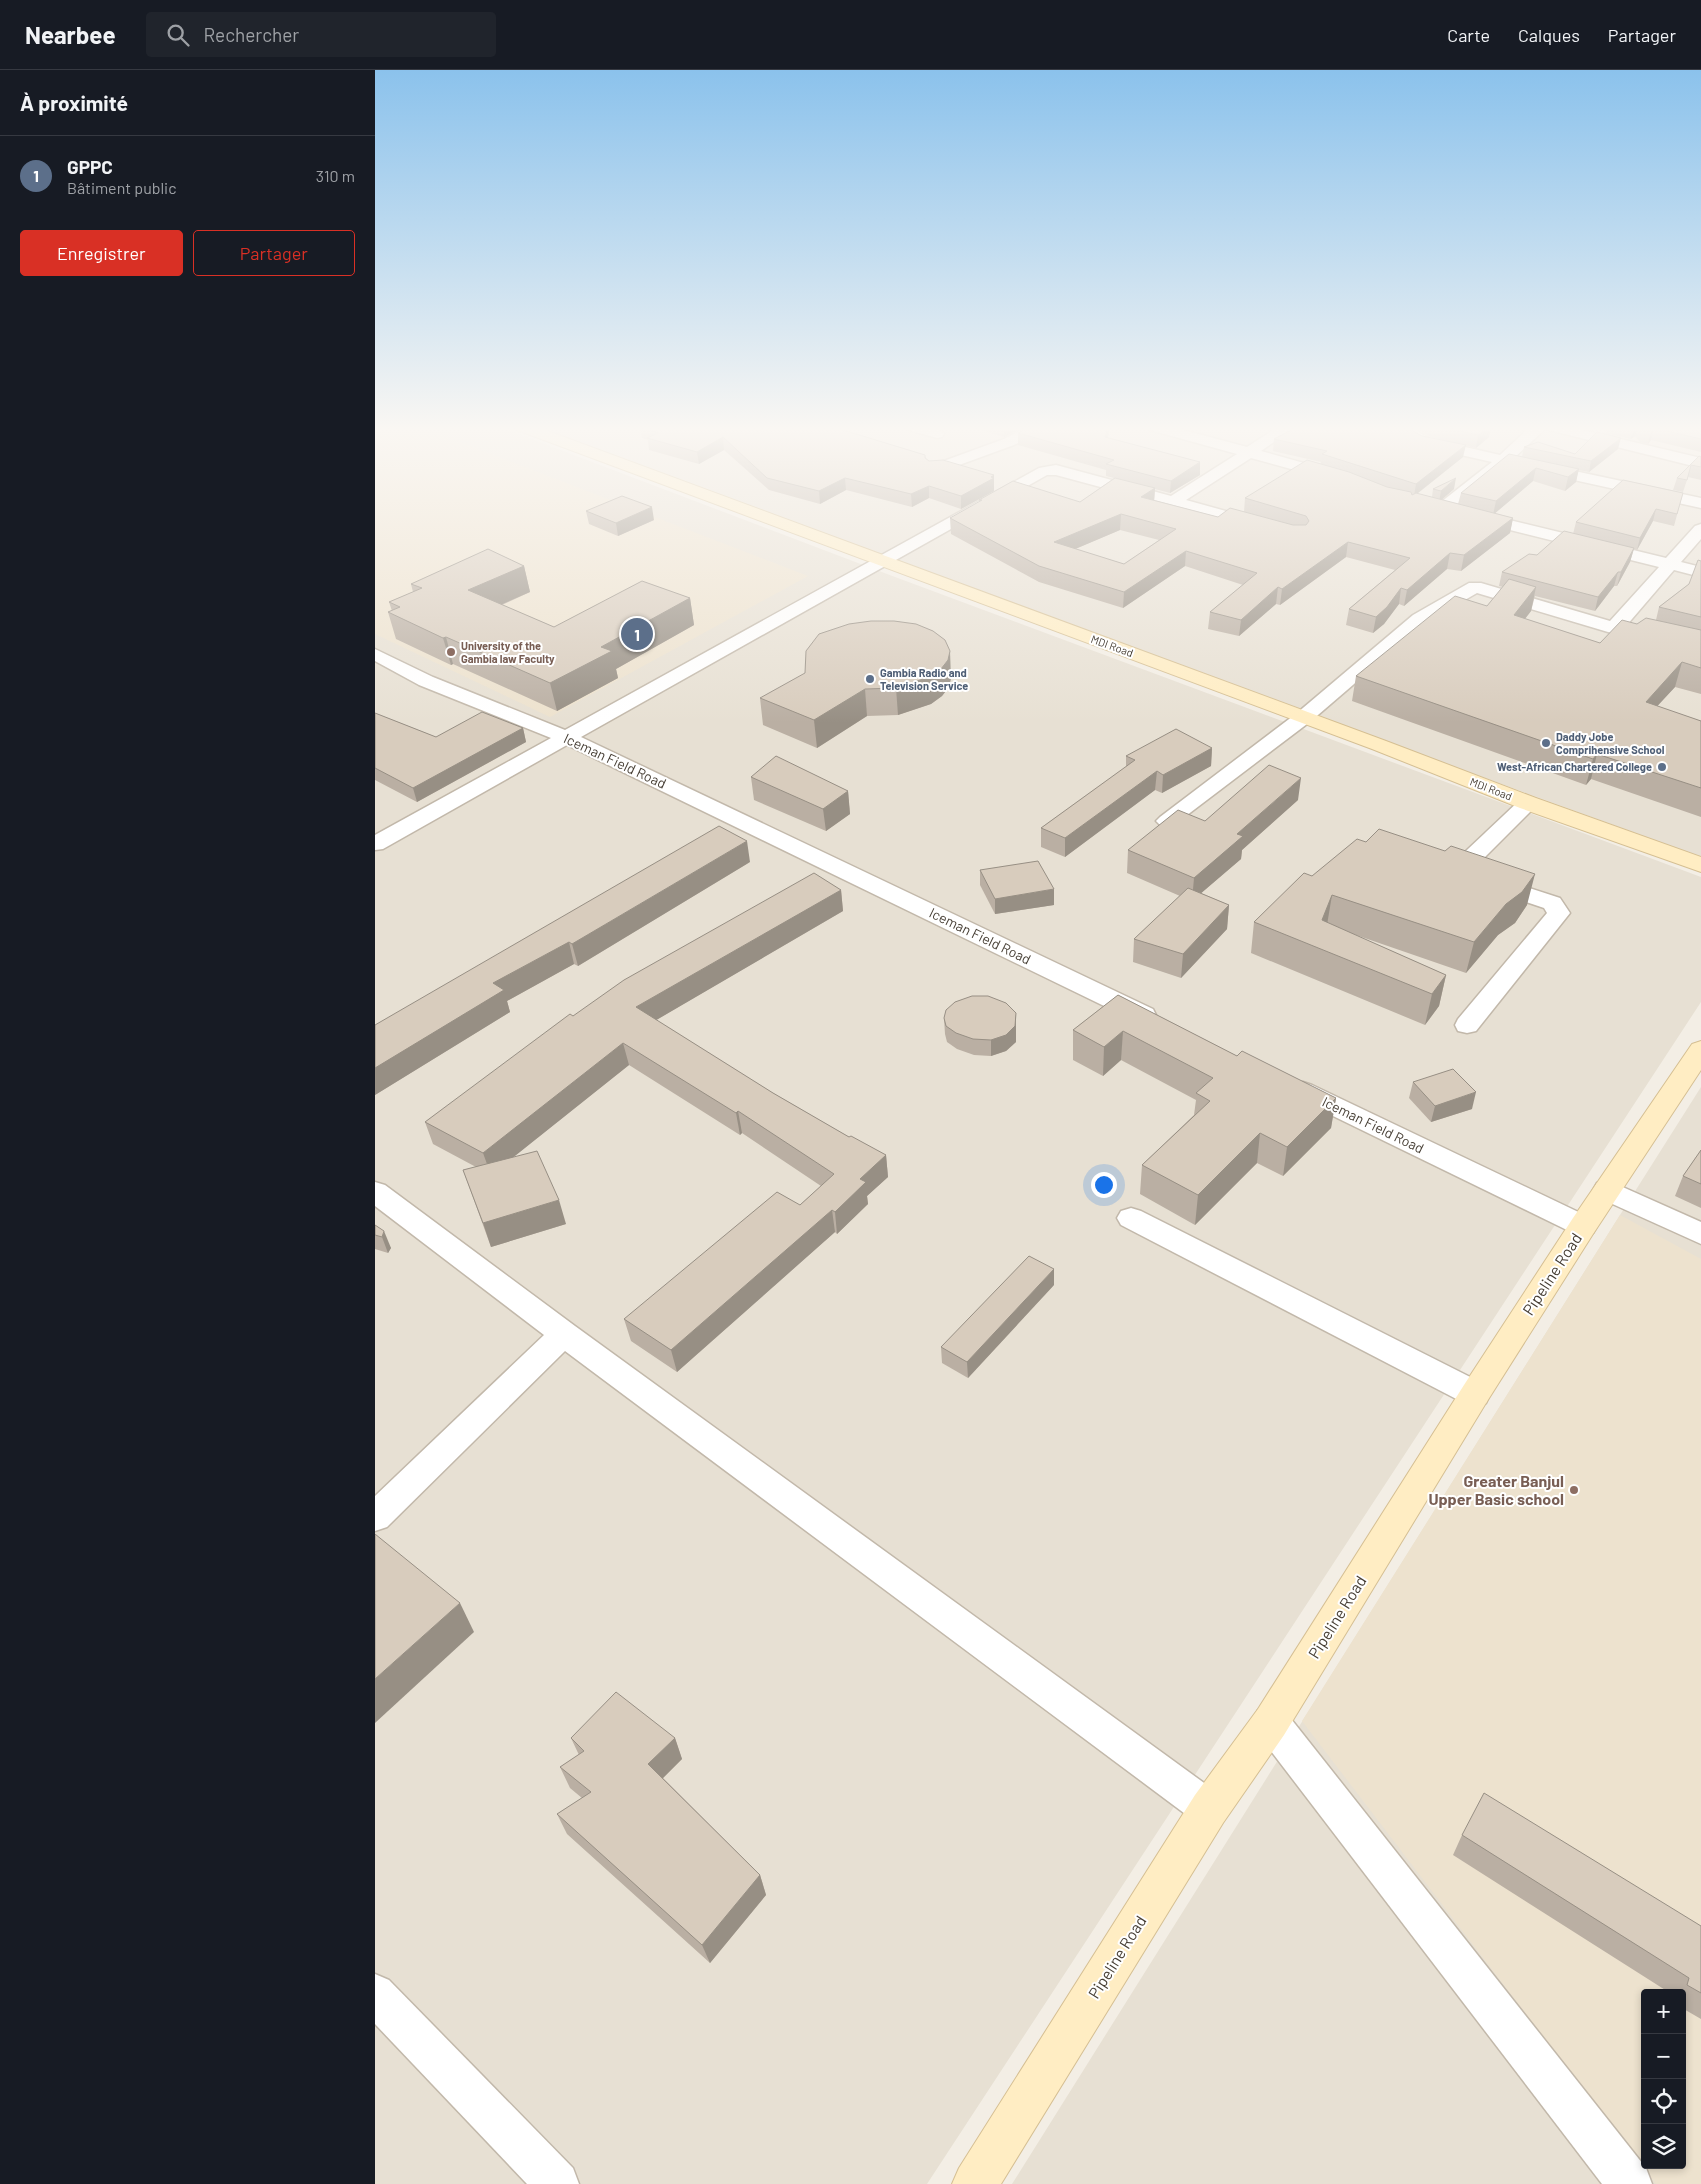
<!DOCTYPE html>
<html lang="fr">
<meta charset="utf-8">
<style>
:root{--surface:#171b24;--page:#20242c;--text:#f1f3f6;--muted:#9ea1a6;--line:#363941;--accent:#d93025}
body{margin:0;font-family:Barlow,sans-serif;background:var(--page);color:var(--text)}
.controls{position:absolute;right:15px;bottom:15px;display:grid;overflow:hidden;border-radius:5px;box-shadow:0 2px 8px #0003}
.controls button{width:45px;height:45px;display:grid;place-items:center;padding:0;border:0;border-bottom:1px solid var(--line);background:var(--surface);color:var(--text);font:25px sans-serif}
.you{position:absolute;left:728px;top:1114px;width:18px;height:18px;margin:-12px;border:4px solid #fff;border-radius:50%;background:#1a73e8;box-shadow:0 0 0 8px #1a73e833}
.badge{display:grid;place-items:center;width:32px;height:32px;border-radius:50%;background:var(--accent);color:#fff;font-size:16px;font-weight:700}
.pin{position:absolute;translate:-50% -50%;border:2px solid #fff;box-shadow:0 1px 5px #0006}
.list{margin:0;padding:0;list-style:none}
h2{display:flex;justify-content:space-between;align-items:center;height:65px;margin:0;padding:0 20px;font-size:21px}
h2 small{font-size:16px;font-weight:400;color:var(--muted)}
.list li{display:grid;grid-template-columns:32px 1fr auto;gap:15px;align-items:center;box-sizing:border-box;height:80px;padding:0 20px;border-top:1px solid var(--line)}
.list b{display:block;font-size:19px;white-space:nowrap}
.list p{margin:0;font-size:16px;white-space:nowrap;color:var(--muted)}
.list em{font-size:16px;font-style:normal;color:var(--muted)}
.actions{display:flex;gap:10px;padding:15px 20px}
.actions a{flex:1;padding:11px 0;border:1px solid var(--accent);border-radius:5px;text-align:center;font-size:18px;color:var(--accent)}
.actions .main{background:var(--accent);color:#fff}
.icon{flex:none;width:28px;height:28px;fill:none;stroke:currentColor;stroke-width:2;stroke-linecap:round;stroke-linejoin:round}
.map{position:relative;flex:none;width:1326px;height:2114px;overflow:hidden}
header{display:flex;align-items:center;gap:30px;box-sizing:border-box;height:70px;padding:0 25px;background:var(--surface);border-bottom:1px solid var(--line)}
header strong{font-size:24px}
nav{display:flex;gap:28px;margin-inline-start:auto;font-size:18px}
.search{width:350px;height:45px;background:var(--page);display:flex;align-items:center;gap:12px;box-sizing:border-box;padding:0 18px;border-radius:5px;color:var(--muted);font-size:19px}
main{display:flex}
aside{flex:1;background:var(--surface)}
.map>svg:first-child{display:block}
.residential{fill:#e7e0d3;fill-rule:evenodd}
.education{fill:#ede2ce;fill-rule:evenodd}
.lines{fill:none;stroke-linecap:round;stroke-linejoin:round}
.street-casing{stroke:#c2b8aa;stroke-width:3}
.secondary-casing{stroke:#d5bf93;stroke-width:2}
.street{fill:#fff;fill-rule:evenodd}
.secondary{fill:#ffedc3;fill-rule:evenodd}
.wall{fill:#baafa3;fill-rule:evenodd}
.shaded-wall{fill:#978f84}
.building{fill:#d8ccbd;stroke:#978f84;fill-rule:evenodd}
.education-dot{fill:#8d6e63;stroke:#fff;stroke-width:2}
.service-dot{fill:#5c6f8a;stroke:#fff;stroke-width:2}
.labels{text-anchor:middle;stroke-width:4;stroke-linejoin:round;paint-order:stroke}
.far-education-label{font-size:11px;font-weight:bold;fill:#785e54;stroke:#fff;text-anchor:start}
.far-street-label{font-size:11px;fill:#463e34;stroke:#fff}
.far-service-label{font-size:11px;font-weight:bold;fill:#4e5e75;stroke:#fff;text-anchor:start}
.street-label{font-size:14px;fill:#463e34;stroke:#fff}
.near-street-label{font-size:16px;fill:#463e34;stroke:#fff}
.near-education-label{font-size:16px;font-weight:bold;fill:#785e54;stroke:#fff;text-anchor:end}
</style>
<header>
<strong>Nearbee</strong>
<div class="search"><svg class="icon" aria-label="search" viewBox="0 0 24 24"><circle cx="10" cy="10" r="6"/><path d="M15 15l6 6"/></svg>Rechercher</div>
<nav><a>Carte</a><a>Calques</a><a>Partager</a></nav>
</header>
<main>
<aside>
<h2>À proximité<small></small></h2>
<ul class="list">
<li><span class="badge" style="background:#5c6f8a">1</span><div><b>GPPC</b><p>Bâtiment public</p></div><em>310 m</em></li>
</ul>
<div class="actions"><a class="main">Enregistrer</a><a>Partager</a></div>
</aside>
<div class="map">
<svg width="1326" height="2114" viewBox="0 0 1326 2114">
<rect width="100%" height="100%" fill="#f3eee5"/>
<g class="residential">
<polygon points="0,357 125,357 504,501 1326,807 1326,932 552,2114 0,2114"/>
<polygon points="151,357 1326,357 1326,787"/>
<path d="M1326,1017V2114H637L1245,1145ZM1270,1923H1307V2095H1270Z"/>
</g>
<g class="education">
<polygon points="0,357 46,357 433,506 175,647 0,564"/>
<path d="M1245,1145L1326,1189V2114H1281L927,1651ZM1270,1923H1307V2095H1270Z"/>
</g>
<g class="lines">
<defs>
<g id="street">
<path d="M532,357C544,357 561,354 569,364L567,367L562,368L534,360Z"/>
<polygon points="653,357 672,357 670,360 639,375 565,402 555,402 552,399 555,396 629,369"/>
<polygon points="773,357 797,357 872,377 903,357 920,357 886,381 961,402 964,405 961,408 956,410 876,388 811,430 887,451 889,454 887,457 881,459 681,405 672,405 206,667 778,939 781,945 778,951 769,953 760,951 192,675 8,779 0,780 0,765 176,668 44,615 0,591 0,579 58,607 190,660 664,398 681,395 796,426 862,384 775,360"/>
<polygon points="1018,357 1036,357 1055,369 1125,385 1155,357 1195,357 1326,388 1326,398 1170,359 1139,388 1326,428 1326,438 1131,395 1073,442 1061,442 1059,439 1061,436 1117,392 1046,376 1035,371"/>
<polygon points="1101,442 1291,488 1320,456 1326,454 1326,469 1306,492 1326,497 1326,507 1299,500 1251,556 1326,575 1326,585 1233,562 1102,523 1050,553 936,651 799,755 792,757 785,755 781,751 785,747 922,643 1038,545 1094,513 1106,513 1235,551 1284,497 1095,450 1093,447 1095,444"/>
<polygon points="1153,727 1160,729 1163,733 1160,737 1091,806 1083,808 1075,806 1072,801 1075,796 1146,729"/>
<polygon points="1120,807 1185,828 1195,843 1101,961 1092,963 1083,961 1080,955 1083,949 1172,843 1169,838 1112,819 1109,814 1112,809"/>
<polygon points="928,1012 937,1015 1218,1149 1222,1156 1218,1163 1208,1166 1198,1163 919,1027 915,1021 919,1015"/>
<polygon points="1232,1110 1326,1152 1326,1174 1222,1127 1218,1120 1222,1113"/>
<polygon points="0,1112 10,1115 200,1256 847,1726 853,1739 847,1752 834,1758 821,1752 190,1281 12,1457 0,1461 0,1426 169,1265 0,1136"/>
<polygon points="756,1138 766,1141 1111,1315 1115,1324 1111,1333 1100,1337 1089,1333 746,1155 742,1148 746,1141"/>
<polygon points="896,1635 909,1640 1271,2098 1277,2114 1227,2114 883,1664 878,1652 883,1640"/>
<polygon points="0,1904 14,1910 198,2098 204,2114 152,2114 0,1954"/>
</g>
<g id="secondary">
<polygon points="140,357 162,357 1011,671 1161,728 1326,787 1326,802 1145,738 997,679 142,360"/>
<polygon points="1326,971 1326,1000 1218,1164 1111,1333 909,1665 848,1753 626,2114 577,2114 584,2098 820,1725 883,1639 1089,1315 1198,1148 1317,974"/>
</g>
</defs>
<use href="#street" class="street-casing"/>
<use href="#secondary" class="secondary-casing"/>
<use href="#street" class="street"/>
<use href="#secondary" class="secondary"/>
</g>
<g class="wall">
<polygon points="265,357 480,357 472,361 550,385 551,388 554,391 619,405 619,421 586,439 554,428 537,437 471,420 445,434 394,420 349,380 324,394 274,380 273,370 267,368"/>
<polygon points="596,357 648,357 629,367"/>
<path d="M655,357H735L733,368L825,405L795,423L780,419L779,430L843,447L869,442L870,428L945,394L946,392L898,381L899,369L1036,360L1088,387L1042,424L1057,427L1058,419H1079L1066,430L1083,434L1086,423L1147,387L1149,377L1200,384L1243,379L1214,402L1203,400L1201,412L1190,421L1158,411L1120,443L1138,448L1135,463L1086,501L1072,499L1029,536L1024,534L1009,554L998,563L971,555L974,539L1020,500L971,487L905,535L901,534L864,566L833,559L835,542L868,515L810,496L748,538L664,512L576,464L575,448L605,432L604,430L705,432L739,408L731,406V400L643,375V363ZM745,460L784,470L749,494L700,479Z"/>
<polygon points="1039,357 1116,357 1114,367 1101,378 1056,367"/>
<polygon points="1226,357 1326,357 1326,382 1276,370 1273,374 1265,372 1260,366 1256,369 1230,363 1232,359"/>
<polygon points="1326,387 1326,410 1313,407 1308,422 1298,420 1302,408"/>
<polygon points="1308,423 1299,456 1278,451 1262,480 1259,479 1255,492 1242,516 1239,516 1220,541 1160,526 1156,541 1150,549 1225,573 1262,554 1281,550 1284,537 1314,514 1326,491 1326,624 1300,617 1282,636 1326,651 1326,747 1216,709 1211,715 977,631 981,606 1112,536 1128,517 1124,516 1127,502 1162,485 1198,464 1201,452"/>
<polygon points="211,441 279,450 243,466 214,454"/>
<polygon points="149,496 155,522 127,535 179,557 315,528 319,555 241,599 243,608 182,641 78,594 76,595 21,569 13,542 17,541 14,532 38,522 36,514"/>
<polygon points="576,608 574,617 567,626 556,634 523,645 492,646 442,678 388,655 385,628"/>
<polygon points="0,643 61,667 148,658 151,672 42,732 0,710"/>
<polygon points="837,678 836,696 787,723 780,720 690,787 666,777 666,758 751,697 751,686"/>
<polygon points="376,707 473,721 475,744 451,761 379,730"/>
<polygon points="923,730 867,780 866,789 826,823 854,835 852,859 806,908 758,892 759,869 805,826 752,803 753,780 830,751"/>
<polygon points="375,792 203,896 199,894 132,931 135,942 0,1025 0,955"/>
<polygon points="605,800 679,835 620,844 605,815"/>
<polygon points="937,806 1152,835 1140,853 1123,865 1091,903 978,864 1071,905 1064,936 1050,955 876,883 879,852"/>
<polygon points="466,820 468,841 281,950 398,1023 474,1067 511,1085 513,1107 492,1126 493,1134 462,1164 460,1162 302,1302 256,1271 249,1249 425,1135 446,1116 367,1063 365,1065 254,995 137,1088 191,1154 116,1177 88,1100 101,1097 58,1074 50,1052 198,946"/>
<polygon points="743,925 862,986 961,1028 956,1058 908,1106 882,1093 820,1155 765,1124 767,1095 819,1045 821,1030 746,990 728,1006 698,990 698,960"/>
<polygon points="569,948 641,959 641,972 631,981 616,986 599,985 582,979 572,972 570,964"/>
<polygon points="1038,1012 1097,1039 1056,1052 1034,1028"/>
<polygon points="1326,1080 1326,1138 1300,1126 1308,1106"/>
<polygon points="0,1155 16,1178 13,1183 0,1179"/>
<polygon points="679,1215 593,1308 567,1293 566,1277"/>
<polygon points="196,1668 300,1668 307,1689 288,1708 385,1805 391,1825 335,1893 192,1764 182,1744 207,1728 195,1718 185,1697 204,1685"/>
<polygon points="1087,1765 1326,1856 1326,1949 1307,1938 1307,1923 1295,1923 1078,1785"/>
</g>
<g class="shaded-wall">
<polygon points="455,357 480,357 456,369"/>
<polygon points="629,357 648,357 629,367"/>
<polygon points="733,357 735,357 730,379 730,367"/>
<polygon points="1114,357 1116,357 1114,367 1101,378 1103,365"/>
<polygon points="1259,357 1263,357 1260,366 1256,369"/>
<polygon points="1279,358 1276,370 1273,374 1276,361"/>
<polygon points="348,367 349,380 324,394 322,382"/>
<polygon points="1246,368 1243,379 1214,402 1216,391"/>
<polygon points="1091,375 1088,387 1039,426 1041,414"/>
<polygon points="825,392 825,405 795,423 796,411"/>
<polygon points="1161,398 1158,411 1118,445 1121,431"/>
<polygon points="1204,399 1201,412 1190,421 1193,407"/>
<polygon points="619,405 619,421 586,439 586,426"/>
<polygon points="470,408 471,420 445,434 444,421"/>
<polygon points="1081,408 1079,419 1064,432 1066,421"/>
<polygon points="554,416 554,428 537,437 536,424"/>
<polygon points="780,418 779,434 766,427"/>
<polygon points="277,437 279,450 243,466 241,453"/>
<polygon points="1281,439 1278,451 1262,480 1265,468"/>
<polygon points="746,444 745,460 679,488 679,472"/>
<polygon points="1138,448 1135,463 1086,501 1089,485"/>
<polygon points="973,472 971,487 905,535 907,519"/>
<polygon points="1259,478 1255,492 1242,516 1246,502"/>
<polygon points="811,481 810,496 748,538 749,522"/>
<polygon points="1075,483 1072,499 1029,536 1032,520"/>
<polygon points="149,496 155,522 100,546 93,520"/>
<polygon points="1243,502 1239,516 1220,541 1223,527"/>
<polygon points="903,517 901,534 864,566 866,550"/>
<polygon points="1161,517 1156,541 1134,569 1139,545"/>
<polygon points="1026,518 1024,534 1009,554 998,563 1001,547"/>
<polygon points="315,528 319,555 241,599 243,608 182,641 175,613 226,577"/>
<polygon points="71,567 78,594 76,595 68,568"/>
<polygon points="575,581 576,608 574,617 567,626 556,634 523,645 521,618"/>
<polygon points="1307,592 1300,617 1263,657 1271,632"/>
<polygon points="490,619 492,646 442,678 439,650"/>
<polygon points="148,658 151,672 42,732 38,718"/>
<polygon points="837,678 836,696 787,723 788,705"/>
<polygon points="1222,684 1216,709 1211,715 1218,689"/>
<polygon points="782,701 780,720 690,787 690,768"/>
<polygon points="926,708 923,730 867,780 866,789 817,831 819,808 862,764"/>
<polygon points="473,721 475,744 451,761 448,739"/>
<polygon points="372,771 375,792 203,896 197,874"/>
<polygon points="1160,804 1152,835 1140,853 1123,865 1091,903 1099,872 1131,834"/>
<polygon points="679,819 679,835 620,844 620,829"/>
<polygon points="466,820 468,841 266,959 261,937"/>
<polygon points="957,825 952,855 947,850"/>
<polygon points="854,835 852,859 806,908 808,884"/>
<polygon points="194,872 199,894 132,931 135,942 0,1025 0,998 118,913"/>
<polygon points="1071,905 1064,936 1050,955 1057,924"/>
<polygon points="641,943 641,972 631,981 616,986 616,970"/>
<polygon points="748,961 746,990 728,1006 729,977"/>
<polygon points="248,973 254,995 116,1105 108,1083"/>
<polygon points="1101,1022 1097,1039 1056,1052 1060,1036"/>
<polygon points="961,1028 956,1058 908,1106 912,1077"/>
<polygon points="363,1041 367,1063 365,1065 361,1043"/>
<polygon points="885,1063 882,1093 820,1155 823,1125"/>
<polygon points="511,1085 513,1107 492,1126 493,1134 462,1164 460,1142 485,1109"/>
<polygon points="184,1130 191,1154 116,1177 108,1153"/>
<polygon points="457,1140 460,1162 302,1302 296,1280"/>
<polygon points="9,1161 16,1178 13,1183 7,1167"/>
<polygon points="679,1199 679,1215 593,1308 592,1292"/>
<polygon points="85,1533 99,1562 0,1653 0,1609"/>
<polygon points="300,1668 307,1689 281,1715 273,1694"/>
<polygon points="385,1805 391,1825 335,1893 327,1875"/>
</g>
<g class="building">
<polygon points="269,357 458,357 550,385 550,388 554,391 568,390 619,405 616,407 619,408 586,426 554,416 536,424 470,408 444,421 392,408 348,367 322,382 272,368 283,363"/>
<polygon points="655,357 733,357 730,367 825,392 796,411 731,394 739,390 643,363"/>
<polygon points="922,357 1032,357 1036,360 1047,366 1091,375 1041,414 947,384 952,381 899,369"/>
<polygon points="1067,357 1114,357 1103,365"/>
<polygon points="1267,357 1326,357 1326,369 1279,358 1276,361 1269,360"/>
<polygon points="1222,362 1246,368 1216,391 1149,377 1163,372 1200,384"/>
<polygon points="1134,384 1204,399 1193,407 1161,398 1121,431 1086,423"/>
<polygon points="1324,386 1326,387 1326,397 1316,395 1312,410 1302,408"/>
<path d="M932,390L974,402L1012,417L1036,422L1037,425L1041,423L1138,448L1089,485L1075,483L1032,520L1026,518L1012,537L1001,547L974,539L1035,488L973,472L907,519L903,517L866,550L835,542L882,503L811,481L749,522L664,496L575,448L607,430H604L638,411L705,432L740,408L780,418L766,427L843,447L855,438L918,455H931L934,451L931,446L870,428ZM746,444L801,459L749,494L679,472Z"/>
<polygon points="1081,408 1066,421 1058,419"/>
<polygon points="1248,410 1308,423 1302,444 1281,439 1265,468 1201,452"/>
<polygon points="247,426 277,437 241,453 211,441"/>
<polygon points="1189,461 1259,478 1246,502 1243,502 1223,527 1127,502 1154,484 1162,485"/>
<polygon points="113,479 149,496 93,520 179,557 267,511 315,528 226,577 237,581 175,613 71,567 68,568 13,542 25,537 14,532 47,518 36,514"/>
<polygon points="1323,490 1326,491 1326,547 1284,537 1314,514"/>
<polygon points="1134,509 1161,517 1139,545 1225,573 1247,550 1262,554 1271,548 1326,560 1326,598 1307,592 1271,632 1326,651 1326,718 1222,684 1218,689 981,606 1080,526 1112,536"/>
<polygon points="496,551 519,551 541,554 558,561 570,570 575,581 573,590 566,599 554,607 521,618 490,619 439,650 385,628 430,603 431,581 444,564 474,554"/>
<polygon points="107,642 148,658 38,718 0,698 0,643 61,667"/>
<polygon points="801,659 837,678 788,705 782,701 690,768 666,758 760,690 751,686"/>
<polygon points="401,686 473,721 448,739 376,707"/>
<polygon points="894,695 926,708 862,764 868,766 819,808 753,780 803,740 830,751"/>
<polygon points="344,756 372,771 197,874 194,872 118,913 129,920 0,998 0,955"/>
<polygon points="1004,759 1070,781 1076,776 1160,804 1147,822 1131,834 1099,872 957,825 947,850 1071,905 1057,924 879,852 929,803 937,806 982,769 991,772"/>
<polygon points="663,791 679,819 620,829 605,800"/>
<polygon points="439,803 466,820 261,937 398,1023 474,1067 476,1066 511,1085 485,1109 491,1112 460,1142 457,1140 296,1280 249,1249 402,1122 425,1135 459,1104 363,1041 361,1043 248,973 108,1083 50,1052 195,944 198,946 249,910"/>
<polygon points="813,818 854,835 808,884 759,869"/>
<polygon points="743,925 862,986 867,981 961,1028 912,1077 885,1063 823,1125 767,1095 835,1031 821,1023 838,1008 748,961 729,977 698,960"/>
<polygon points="597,926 613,926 631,933 641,943 640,956 631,965 616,970 598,969 581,963 571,956 569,948 571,940 580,932"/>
<polygon points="1078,999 1101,1022 1060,1036 1038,1012"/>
<polygon points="1326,1080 1326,1114 1308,1106"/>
<polygon points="162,1081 184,1130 108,1153 88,1100"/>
<polygon points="0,1155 9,1161 7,1167 0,1165"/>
<polygon points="654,1186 679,1199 592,1292 566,1277"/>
<polygon points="0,1464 85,1533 0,1609"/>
<polygon points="241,1622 300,1668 273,1694 385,1805 327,1875 182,1744 216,1722 185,1697 209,1681 196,1668"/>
<polygon points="1109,1723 1326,1856 1326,1923 1312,1915 1314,1908 1087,1765"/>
</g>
<linearGradient id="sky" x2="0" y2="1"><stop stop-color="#8bc2ec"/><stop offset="0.55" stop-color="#faf7f3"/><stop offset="1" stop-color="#faf7f3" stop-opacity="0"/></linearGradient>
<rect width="1326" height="653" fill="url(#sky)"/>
<g class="education-dot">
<circle cx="76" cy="582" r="5"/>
<circle cx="1199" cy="1420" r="5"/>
</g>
<g class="service-dot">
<circle cx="495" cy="609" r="5"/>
<circle cx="1171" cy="673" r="5"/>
<circle cx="1287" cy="697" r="5"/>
</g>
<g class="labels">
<g class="far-education-label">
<text x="86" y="580">University of the<tspan x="86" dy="13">Gambia law Faculty</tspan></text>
</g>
<g class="far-street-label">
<text transform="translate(737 576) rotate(20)" y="4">MDI Road</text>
<text transform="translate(1116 719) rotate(21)" y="4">MDI Road</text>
</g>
<g class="far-service-label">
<text x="505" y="607">Gambia Radio and<tspan x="505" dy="13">Television Service</tspan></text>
<text x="1181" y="671">Daddy Jobe<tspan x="1181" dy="13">Comprihensive School</tspan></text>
<text x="1277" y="701" text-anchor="end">West-African Chartered College</text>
</g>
<g class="street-label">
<text transform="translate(240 691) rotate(25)" y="5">Iceman Field Road</text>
<text transform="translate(605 866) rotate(26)" y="5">Iceman Field Road</text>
<text transform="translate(998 1055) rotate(26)" y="5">Iceman Field Road</text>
</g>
<g class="near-street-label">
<text transform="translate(1177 1204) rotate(-57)" y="6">Pipeline Road</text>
<text transform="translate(962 1547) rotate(-58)" y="6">Pipeline Road</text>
<text transform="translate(742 1887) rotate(-58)" y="6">Pipeline Road</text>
</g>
<g class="near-education-label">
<text x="1189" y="1417">Greater Banjul<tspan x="1189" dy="18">Upper Basic school</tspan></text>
</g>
</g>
</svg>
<div class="controls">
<button>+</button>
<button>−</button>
<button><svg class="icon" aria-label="locate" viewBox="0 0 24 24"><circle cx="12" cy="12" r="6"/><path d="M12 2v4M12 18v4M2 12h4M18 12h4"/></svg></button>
<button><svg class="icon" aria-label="layers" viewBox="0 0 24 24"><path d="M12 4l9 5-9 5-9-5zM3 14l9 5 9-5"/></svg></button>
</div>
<div class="you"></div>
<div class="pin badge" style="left:262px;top:564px;background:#5c6f8a">1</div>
</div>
</main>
